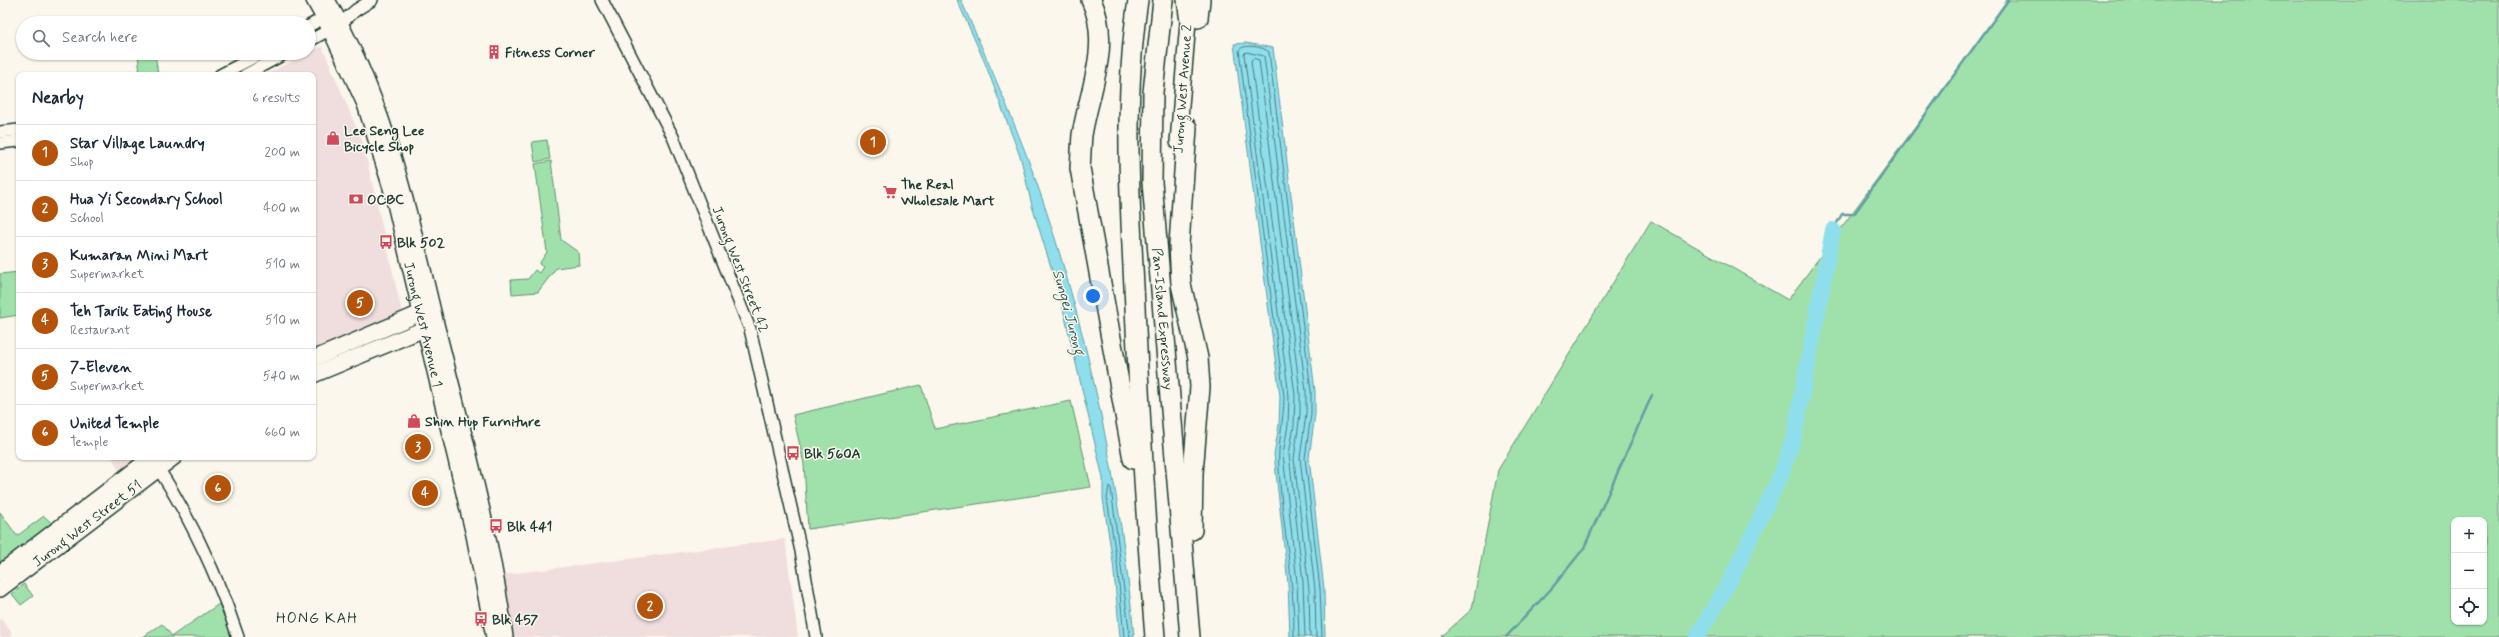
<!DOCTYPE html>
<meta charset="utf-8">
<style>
:root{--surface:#fff;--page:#f6f6f7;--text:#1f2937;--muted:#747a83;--line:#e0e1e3;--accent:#b45309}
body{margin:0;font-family:Mynerve,sans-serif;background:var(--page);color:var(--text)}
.controls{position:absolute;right:12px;bottom:12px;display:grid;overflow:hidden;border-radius:8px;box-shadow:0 1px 3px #0004}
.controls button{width:36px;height:36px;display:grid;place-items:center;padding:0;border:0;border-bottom:1px solid var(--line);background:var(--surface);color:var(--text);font:20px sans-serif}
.you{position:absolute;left:1093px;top:296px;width:14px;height:14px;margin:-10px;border:3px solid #fff;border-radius:50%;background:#1a73e8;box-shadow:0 0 0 6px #1a73e833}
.badge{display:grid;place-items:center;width:26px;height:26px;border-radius:50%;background:var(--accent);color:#fff;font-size:13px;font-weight:700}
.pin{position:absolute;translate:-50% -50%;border:2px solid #fff;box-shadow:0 1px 4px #0006}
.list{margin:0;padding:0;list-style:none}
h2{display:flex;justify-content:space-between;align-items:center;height:52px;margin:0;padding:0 16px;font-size:17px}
h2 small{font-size:13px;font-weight:400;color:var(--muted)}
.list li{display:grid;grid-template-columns:26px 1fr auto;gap:12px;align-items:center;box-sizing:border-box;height:56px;padding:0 16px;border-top:1px solid var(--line)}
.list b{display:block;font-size:15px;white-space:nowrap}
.list p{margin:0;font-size:13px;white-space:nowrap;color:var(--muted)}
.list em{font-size:13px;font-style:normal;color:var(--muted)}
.icon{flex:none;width:22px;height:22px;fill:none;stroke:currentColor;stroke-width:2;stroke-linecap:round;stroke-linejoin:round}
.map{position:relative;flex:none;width:2499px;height:637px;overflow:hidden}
.search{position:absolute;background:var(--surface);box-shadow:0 1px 3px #0004;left:16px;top:16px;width:300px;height:44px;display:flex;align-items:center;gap:10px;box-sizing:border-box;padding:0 14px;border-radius:22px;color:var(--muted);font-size:15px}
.panel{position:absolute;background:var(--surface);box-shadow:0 1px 3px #0004;left:16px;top:72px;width:300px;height:388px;border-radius:8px}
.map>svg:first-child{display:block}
.built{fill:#f0dede}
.green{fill:#a0e1ab;stroke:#608f70;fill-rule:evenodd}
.water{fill:#8fdeec;stroke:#629ea2}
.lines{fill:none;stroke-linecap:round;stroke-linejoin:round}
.shore{stroke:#4c7d7e;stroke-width:1}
.stream{stroke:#629ea2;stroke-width:2.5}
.river{stroke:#8fdeec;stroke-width:16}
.street-casing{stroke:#1f3d34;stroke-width:14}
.secondary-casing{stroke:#1f3d34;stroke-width:18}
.highway-casing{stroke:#1f3d34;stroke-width:22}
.street{stroke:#fbf7ec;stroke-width:11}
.secondary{stroke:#fbf7ec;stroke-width:15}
.highway{stroke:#fbf7ec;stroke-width:19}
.labels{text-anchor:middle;stroke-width:3;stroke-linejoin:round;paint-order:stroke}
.poi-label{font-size:14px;font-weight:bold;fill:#1f3d34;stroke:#fbf7ec;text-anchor:start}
.street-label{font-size:14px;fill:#1f3d34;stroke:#fbf7ec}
.water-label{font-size:15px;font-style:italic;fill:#355d59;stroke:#fbf7ec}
.neighbourhood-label{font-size:15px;letter-spacing:1px;fill:#1f3d34;stroke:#fbf7ec}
</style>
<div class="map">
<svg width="2499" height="637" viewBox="0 0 2499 637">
<rect width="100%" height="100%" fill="#fbf7ec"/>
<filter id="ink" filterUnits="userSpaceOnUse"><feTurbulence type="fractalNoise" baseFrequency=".025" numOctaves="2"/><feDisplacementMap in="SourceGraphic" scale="8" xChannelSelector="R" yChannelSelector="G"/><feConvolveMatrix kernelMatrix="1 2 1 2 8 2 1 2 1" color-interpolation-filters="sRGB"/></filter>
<g filter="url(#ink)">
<g class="built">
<polygon points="322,46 363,143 402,312 313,349 313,75 264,75"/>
<polygon points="112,457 138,457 120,472"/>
<polygon points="785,539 798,637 510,637 502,575"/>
<polygon points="0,618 11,631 11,637 0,637"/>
</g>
<g class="green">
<path d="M2009,0H2499V637H1441L1472,609L1498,470L1651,221L1788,300ZM2454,520H2484V622H2454Z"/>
<polygon points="138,53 155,53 158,75 140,75"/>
<polygon points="547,140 550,159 535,162 532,142"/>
<polygon points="551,161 561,240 578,252 579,265 556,268 538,292 512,294 511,280 528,279 535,270 539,273 543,267 539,264 547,252 535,164"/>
<polygon points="19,272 19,315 0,318 0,274"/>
<polygon points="921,385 935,429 1071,401 1091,487 808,529 804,464 793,415"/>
<polygon points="0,512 17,536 44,516 57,528 0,571"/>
<polygon points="24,584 33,596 21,605 12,594"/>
<polygon points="219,604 234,637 143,637 162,624 172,636"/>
</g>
<g class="water">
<path d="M957,0H961C990,66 1020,133 1043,201C1090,342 1121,489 1134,637H1120L1113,562L1103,499V478L1060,296L1032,206L1021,159L985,63Z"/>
<polygon points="1246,43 1273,48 1315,391 1315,414 1309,458 1324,589 1325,637 1290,637 1288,583 1274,454 1279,425 1280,396 1234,44"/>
</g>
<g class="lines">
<g class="shore">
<polyline points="1124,637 1117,562 1107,499 1109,486 1111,488 1130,637"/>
<path d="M1294,637C1295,580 1282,525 1279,469C1277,445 1284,421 1284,396L1239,50C1244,43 1264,47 1269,52L1311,391V414L1305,458L1320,589L1322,637"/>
<polyline points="1299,637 1297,582 1283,454 1288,425 1289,396 1244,54 1246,52 1264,56 1306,391 1306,414 1300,458 1315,590 1316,637"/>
<polyline points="1305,637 1303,582 1289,454 1294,426 1295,395 1251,61 1253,58 1259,60 1300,392 1300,414 1294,459 1309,590 1310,637"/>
</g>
<g class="stream">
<polyline points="1833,230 1842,214 1854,214 2008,0"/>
<polyline points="1506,637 1552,588 1584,548 1652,395"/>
</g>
<polyline class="river" points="1697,637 1731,579 1781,475 1794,436 1833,230"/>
<defs>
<g id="street">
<polyline points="602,0 673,137 750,329 801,551 816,637"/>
<polyline points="309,26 329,15"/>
<polyline points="309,41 340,24 356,10 372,0"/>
<polyline points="220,75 262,53"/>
<polyline points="245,75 286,53"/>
<polyline points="0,132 19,130"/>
<polyline points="0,143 19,141"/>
<path d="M155,463C190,517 218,576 238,637"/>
</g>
<g id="secondary">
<path id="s1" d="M314,0L330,29L365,104L392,191L474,535L494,637"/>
<path d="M327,0C386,100 409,213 436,324C462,428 491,531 505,637"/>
<polyline points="1178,142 1188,22 1185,0"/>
<polyline points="313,359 430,309"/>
<polyline points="313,375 434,325"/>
<polyline points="0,573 152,457"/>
<path id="s2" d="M0,589L174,457"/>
</g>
<g id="highway">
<path d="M1091,0C1112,44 1089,91 1082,135C1081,146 1081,157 1080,168L1133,459"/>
<path d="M1138,0C1123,102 1130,205 1135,307C1140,417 1146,527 1155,637"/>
<path id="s3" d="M1163,0L1153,92L1152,182L1190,637"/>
<polyline points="1198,18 1200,0"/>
<polyline points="1187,128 1179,245 1181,284 1198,358 1200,387 1193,473 1192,530"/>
</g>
</defs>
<use href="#street" class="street-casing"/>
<use href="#secondary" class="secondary-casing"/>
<use href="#highway" class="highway-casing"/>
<use href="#street" class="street"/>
<use href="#secondary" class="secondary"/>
<use href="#highway" class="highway"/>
</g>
</g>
<defs>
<symbol id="building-bare" viewBox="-9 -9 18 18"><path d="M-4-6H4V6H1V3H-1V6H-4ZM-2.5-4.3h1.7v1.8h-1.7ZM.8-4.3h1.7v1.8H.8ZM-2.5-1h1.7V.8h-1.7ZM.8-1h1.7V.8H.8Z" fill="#d1495b" stroke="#fbf7ec" stroke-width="2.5" paint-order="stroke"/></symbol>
<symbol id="shop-bare" viewBox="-9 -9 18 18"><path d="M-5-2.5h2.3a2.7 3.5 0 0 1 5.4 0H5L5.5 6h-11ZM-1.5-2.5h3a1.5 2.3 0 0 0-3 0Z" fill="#d1495b" stroke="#fbf7ec" stroke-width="2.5" paint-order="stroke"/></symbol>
<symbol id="supermarket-bare" viewBox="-9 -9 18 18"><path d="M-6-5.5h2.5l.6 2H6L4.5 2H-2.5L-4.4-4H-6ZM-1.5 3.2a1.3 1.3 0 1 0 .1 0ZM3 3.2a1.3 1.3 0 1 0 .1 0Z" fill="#d1495b" stroke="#fbf7ec" stroke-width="2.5" paint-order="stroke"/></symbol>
<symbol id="bank-bare" viewBox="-9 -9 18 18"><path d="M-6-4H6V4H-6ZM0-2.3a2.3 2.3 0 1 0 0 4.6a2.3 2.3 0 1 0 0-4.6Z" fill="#d1495b" stroke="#fbf7ec" stroke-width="2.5" paint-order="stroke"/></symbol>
<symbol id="bus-bare" viewBox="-9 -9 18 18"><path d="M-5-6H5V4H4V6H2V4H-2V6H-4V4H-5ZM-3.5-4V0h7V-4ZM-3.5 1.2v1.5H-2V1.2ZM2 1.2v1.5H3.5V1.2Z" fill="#d1495b" stroke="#fbf7ec" stroke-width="2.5" paint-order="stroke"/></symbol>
</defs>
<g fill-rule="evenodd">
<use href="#building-bare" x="484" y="42" width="20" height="20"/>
<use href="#shop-bare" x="323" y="128" width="20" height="20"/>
<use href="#supermarket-bare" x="880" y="182" width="20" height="20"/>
<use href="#bank-bare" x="346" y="189" width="20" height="20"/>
<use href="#bus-bare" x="376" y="232" width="20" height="20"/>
<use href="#shop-bare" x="404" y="411" width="20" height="20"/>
<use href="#bus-bare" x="783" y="443" width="20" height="20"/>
<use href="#bus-bare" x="486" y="516" width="20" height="20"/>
<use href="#bus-bare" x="471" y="609" width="20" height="20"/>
</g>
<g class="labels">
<g class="poi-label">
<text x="505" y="57">Fitness Corner</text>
<text x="344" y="135">Lee Seng Lee<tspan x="344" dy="16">Bicycle Shop</tspan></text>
<text x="901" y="189">The Real<tspan x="901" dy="16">Wholesale Mart</tspan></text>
<text x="367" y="204">OCBC</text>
<text x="397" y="247">Blk 502</text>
<text x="425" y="426">Shin Hup Furniture</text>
<text x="804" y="458">Blk 560A</text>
<text x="507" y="531">Blk 441</text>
<text x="492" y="624">Blk 457</text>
</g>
<g class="street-label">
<text transform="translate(1182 89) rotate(-86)" y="5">Jurong West Avenue 2</text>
<text transform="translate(741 269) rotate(69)" y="5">Jurong West Street 42</text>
<text dy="5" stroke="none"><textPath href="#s3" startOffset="320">Pan-Island Expressway</textPath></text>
<text dy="5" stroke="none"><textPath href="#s1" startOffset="344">Jurong West Avenue 1</textPath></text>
<text dy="5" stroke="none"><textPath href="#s2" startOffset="109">Jurong West Street 51</textPath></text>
</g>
<g class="water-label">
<text transform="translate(1069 312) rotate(75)" y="5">Sungei Jurong</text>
</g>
<g class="neighbourhood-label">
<text x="317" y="623">HONG KAH</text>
</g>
</g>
</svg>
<div class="controls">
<button>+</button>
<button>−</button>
<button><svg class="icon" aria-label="locate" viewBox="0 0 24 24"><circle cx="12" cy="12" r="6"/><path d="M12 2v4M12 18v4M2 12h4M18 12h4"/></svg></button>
</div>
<div class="you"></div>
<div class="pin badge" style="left:873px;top:142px">1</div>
<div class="pin badge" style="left:650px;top:606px">2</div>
<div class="pin badge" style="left:418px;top:447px">3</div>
<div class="pin badge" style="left:425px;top:493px">4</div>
<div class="pin badge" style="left:360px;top:303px">5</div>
<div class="pin badge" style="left:218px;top:488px">6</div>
<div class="search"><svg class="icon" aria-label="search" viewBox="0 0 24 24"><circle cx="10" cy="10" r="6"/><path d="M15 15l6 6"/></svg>Search here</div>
<section class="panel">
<h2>Nearby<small>6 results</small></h2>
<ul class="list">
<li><span class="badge">1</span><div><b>Star Village Laundry</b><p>Shop</p></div><em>200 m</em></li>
<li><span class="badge">2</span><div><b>Hua Yi Secondary School</b><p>School</p></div><em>400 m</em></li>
<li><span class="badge">3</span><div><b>Kumaran Mini Mart</b><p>Supermarket</p></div><em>510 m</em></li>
<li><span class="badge">4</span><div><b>Teh Tarik Eating House</b><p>Restaurant</p></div><em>510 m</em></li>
<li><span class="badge">5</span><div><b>7-Eleven</b><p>Supermarket</p></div><em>540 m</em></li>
<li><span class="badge">6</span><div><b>United Temple</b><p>Temple</p></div><em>660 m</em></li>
</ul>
</section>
</div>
